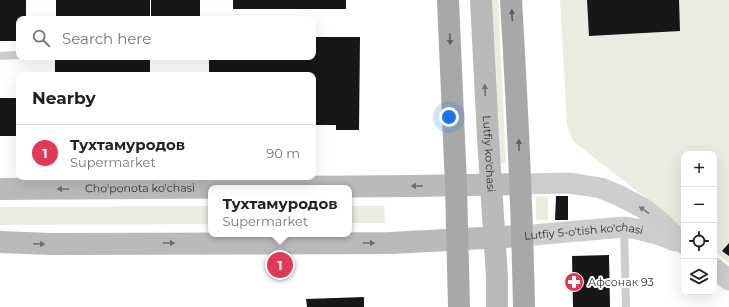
<!DOCTYPE html>
<meta charset="utf-8">
<style>
:root{--surface:#fff;--page:#f6f6f6;--text:#222;--muted:#767676;--line:#e0e0e0;--accent:#e03a57}
body{margin:0;font-family:Montserrat,sans-serif;background:var(--page);color:var(--text)}
.controls{position:absolute;right:12px;bottom:12px;display:grid;overflow:hidden;border-radius:8px;box-shadow:0 4px 16px #0002}
.controls button{width:36px;height:36px;display:grid;place-items:center;padding:0;border:0;border-bottom:1px solid var(--line);background:var(--surface);color:var(--text);font:20px sans-serif}
.you{position:absolute;left:449px;top:117px;width:14px;height:14px;margin:-10px;border:3px solid #fff;border-radius:50%;background:#1a73e8;box-shadow:0 0 0 6px #1a73e833}
.badge{display:grid;place-items:center;width:26px;height:26px;border-radius:50%;background:var(--accent);color:#fff;font-size:13px;font-weight:700}
.pin{position:absolute;translate:-50% -50%;border:2px solid #fff;box-shadow:0 1px 4px #0006}
.popup{position:absolute;left:208px;top:185px;width:144px;height:52px;box-sizing:border-box;display:grid;place-content:center;border-radius:8px;background:var(--surface);filter:drop-shadow(0 1px 3px #0005);font-size:13px;white-space:nowrap;color:var(--muted)}
.popup b{font-size:15px;color:var(--text)}
.popup::after{content:'';position:absolute;left:50%;top:100%;margin-left:-8px;border:8px solid transparent;border-top-color:var(--surface)}
.list{margin:0;padding:0;list-style:none}
h2{display:flex;justify-content:space-between;align-items:center;height:52px;margin:0;padding:0 16px;font-size:17px}
h2 small{font-size:13px;font-weight:400;color:var(--muted)}
.list li{display:grid;grid-template-columns:26px 1fr auto;gap:12px;align-items:center;box-sizing:border-box;height:56px;padding:0 16px;border-top:1px solid var(--line)}
.list b{display:block;font-size:15px;white-space:nowrap}
.list p{margin:0;font-size:13px;white-space:nowrap;color:var(--muted)}
.list em{font-size:13px;font-style:normal;color:var(--muted)}
.icon{flex:none;width:22px;height:22px;fill:none;stroke:currentColor;stroke-width:2;stroke-linecap:round;stroke-linejoin:round}
.map{position:relative;flex:none;width:729px;height:307px;overflow:hidden}
.search{position:absolute;background:var(--surface);box-shadow:0 4px 16px #0002;left:16px;top:16px;width:300px;height:44px;display:flex;align-items:center;gap:10px;box-sizing:border-box;padding:0 14px;border-radius:8px;color:var(--muted);font-size:15px}
.panel{position:absolute;background:var(--surface);box-shadow:0 4px 16px #0002;left:16px;top:72px;width:300px;height:108px;border-radius:8px}
.map>svg:first-child{display:block}
.green{fill:#e8eddf}
.building{fill:#171717}
.lines{fill:none;stroke-linecap:round;stroke-linejoin:round}
.service{stroke:#cdcdcd;stroke-width:8}
.tertiary{stroke:#cdcdcd;stroke-width:21}
.secondary{stroke:#bababa;stroke-width:22}
.primary{stroke:#a8a8a8;stroke-width:22}
.oneway{fill:#606060}
.oneway2{fill:#6e6e6e}
.oneway3{fill:#777}
.labels{text-anchor:middle;stroke-width:4;stroke-linejoin:round;paint-order:stroke}
.street-label{font-size:11px;fill:#303030;stroke:#fff}
.poi-label{font-size:11px;fill:#303030;stroke:#fff;text-anchor:start}
</style>
<div class="map">
<svg width="729" height="307" viewBox="0 0 729 307">
<rect width="100%" height="100%" fill="#fff"/>
<g class="green">
<polygon points="489,0 498,0 506,163 497,164"/>
<polygon points="560,0 729,0 729,263 714,251 714,154 684,154 684,228 573,141 567,125"/>
<rect x="536" y="197" width="12" height="23"/>
<polygon points="211,206 211,224 0,225 0,207"/>
<polygon points="349,206 384,206 385,223 349,223"/>
</g>
<g class="building">
<polygon points="0,0 26,0 26,19 19,19 19,41 0,41"/>
<rect x="56" y="0" width="94" height="19"/>
<rect x="151" y="0" width="49" height="19"/>
<rect x="233" y="0" width="113" height="9"/>
<polygon points="587,0 679,0 680,31 589,36"/>
<polygon points="313,37 360,37 359,130 336,130 336,125 313,125 313,75 209,75 209,57 313,57"/>
<rect x="55" y="57" width="95" height="17"/>
<rect x="0" y="98" width="19" height="38"/>
<polygon points="556,196 568,196 568,220 555,220"/>
<polygon points="729,243 729,256 722,251"/>
<polygon points="609,255 610,307 573,307 572,256"/>
<polygon points="364,297 364,307 307,307 306,299"/>
</g>
<g class="lines">
<g class="service">
<polyline points="0,56 19,55"/>
<polyline points="624,228 626,307"/>
</g>
<g class="tertiary">
<polyline points="520,184 569,183 601,188 620,196 643,208 664,225 684,244"/>
<path id="s1" d="M522,236L624,227L641,230L657,234L675,241"/>
<polyline points="714,268 729,280"/>
</g>
<g class="secondary">
<path id="s2" d="M481,0L488,138L497,277V307"/>
<path id="s3" d="M0,189L413,186L520,184"/>
<polyline points="0,242 51,244 390,243 522,236"/>
</g>
<g class="primary">
<polyline points="448,0 456,185 459,307"/>
<path d="M511,0C517,102 522,205 524,307"/>
</g>
</g>
<defs><path id="oneway-solid" d="M-6-.8H1V-3.2L6.5 0L1 3.2V.8H-6Z"/></defs>
<g class="oneway">
<use href="#oneway-solid" transform="translate(512 15) rotate(-93)"/>
<use href="#oneway-solid" transform="translate(450 39) rotate(88)"/>
<use href="#oneway-solid" transform="translate(519 145) rotate(-91)"/>
</g>
<g class="oneway2">
<use href="#oneway-solid" transform="translate(485 90) rotate(-93)"/>
<use href="#oneway-solid" transform="translate(417 186) rotate(179)"/>
<use href="#oneway-solid" transform="translate(63 189) rotate(180)"/>
<use href="#oneway-solid" transform="translate(169 243)"/>
<use href="#oneway-solid" transform="translate(369 243)"/>
<use href="#oneway-solid" transform="translate(39 244) rotate(2)"/>
</g>
<use class="oneway3" href="#oneway-solid" transform="translate(644 210) rotate(-145)"/>
<defs>
<symbol id="pharmacy-disc" viewBox="-11 -11 22 22"><circle r="9.5" fill="#e03a57" stroke="#fff"/><path d="M-2-6h4v4h4v4h-4v4h-4v-4h-4v-4h4Z" fill="#fff"/></symbol>
</defs>
<g fill-rule="evenodd">
<use href="#pharmacy-disc" x="563" y="271" width="22" height="22"/>
</g>
<g class="labels">
<g class="street-label">
<text dy="4" stroke="none"><textPath href="#s2" startOffset="154">Lutfiy ko'chasi</textPath></text>
<text dy="4" stroke="none"><textPath href="#s3" startOffset="140">Cho'ponota ko'chasi</textPath></text>
<text dy="4" stroke="none"><textPath href="#s1" startOffset="62">Lutfiy 5-o'tish ko'chasi</textPath></text>
</g>
<g class="poi-label">
<text x="588" y="286">Афсонак 93</text>
</g>
</g>
</svg>
<div class="controls">
<button>+</button>
<button>−</button>
<button><svg class="icon" aria-label="locate" viewBox="0 0 24 24"><circle cx="12" cy="12" r="6"/><path d="M12 2v4M12 18v4M2 12h4M18 12h4"/></svg></button>
<button><svg class="icon" aria-label="layers" viewBox="0 0 24 24"><path d="M12 4l9 5-9 5-9-5zM3 14l9 5 9-5"/></svg></button>
</div>
<div class="you"></div>
<div class="pin badge" style="left:280px;top:265px">1</div>
<div class="popup"><b>Тухтамуродов</b>Supermarket</div>
<div class="search"><svg class="icon" aria-label="search" viewBox="0 0 24 24"><circle cx="10" cy="10" r="6"/><path d="M15 15l6 6"/></svg>Search here</div>
<section class="panel">
<h2>Nearby<small></small></h2>
<ul class="list">
<li><span class="badge">1</span><div><b>Тухтамуродов</b><p>Supermarket</p></div><em>90 m</em></li>
</ul>
</section>
</div>
